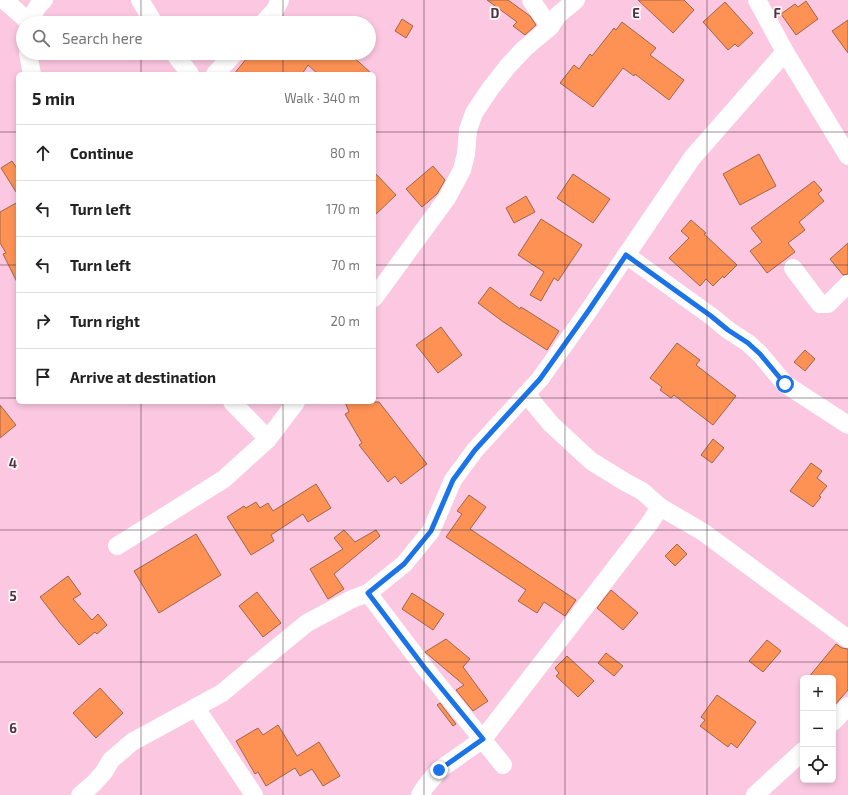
<!DOCTYPE html>
<meta charset="utf-8">
<style>
:root{--surface:#fff;--page:#f6f6f6;--text:#222;--muted:#767676;--line:#e0e0e0}
body{margin:0;font-family:"Exo 2",sans-serif;background:var(--page);color:var(--text)}
.controls{position:absolute;right:12px;bottom:12px;display:grid;overflow:hidden;border-radius:6px;box-shadow:0 2px 6px #0003}
.controls button{width:36px;height:36px;display:grid;place-items:center;padding:0;border:0;border-bottom:1px solid var(--line);background:var(--surface);color:var(--text);font:20px sans-serif}
.stop{position:absolute;width:12px;height:12px;margin:-9px;border:3px solid #1a73e8;border-radius:50%;background:#fff}
.stop.end{background:#1a73e8;border-color:#fff;box-shadow:0 1px 4px #0008}
.list{margin:0;padding:0;list-style:none}
h2{display:flex;justify-content:space-between;align-items:center;height:52px;margin:0;padding:0 16px;font-size:17px}
h2 small{font-size:13px;font-weight:400;color:var(--muted)}
.list li{display:grid;grid-template-columns:26px 1fr auto;gap:12px;align-items:center;box-sizing:border-box;height:56px;padding:0 16px;border-top:1px solid var(--line)}
.list b{display:block;font-size:15px;white-space:nowrap}
.list em{font-size:13px;font-style:normal;color:var(--muted)}
.icon{flex:none;width:22px;height:22px;fill:none;stroke:currentColor;stroke-width:2;stroke-linecap:round;stroke-linejoin:round}
.map{position:relative;flex:none;width:848px;height:795px;overflow:hidden}
.search{position:absolute;background:var(--surface);box-shadow:0 2px 6px #0003;left:16px;top:16px;width:360px;height:44px;display:flex;align-items:center;gap:10px;box-sizing:border-box;padding:0 14px;border-radius:22px;color:var(--muted);font-size:15px}
.panel{position:absolute;background:var(--surface);box-shadow:0 2px 6px #0003;left:16px;top:72px;width:360px;height:332px;border-radius:6px}
.map>svg:first-child{display:block}
.building{fill:#fe9255;stroke:#9e6648}
.lines{fill:none;stroke-linecap:round;stroke-linejoin:round}
.minor{stroke:#fff;stroke-width:18}
.route{stroke:#1a73e8;stroke-width:5}
.grid{fill:none;stroke:#4e3441;stroke-width:1;stroke-opacity:0.55}
.grid-label{font-size:13px;text-anchor:middle;font-weight:bold;fill:#4e3441;stroke:#fff8fb;stroke-width:3.5;stroke-linejoin:round;paint-order:stroke}
</style>
<div class="map">
<svg width="848" height="795" viewBox="0 0 848 795">
<rect width="100%" height="100%" fill="#fcc8e1"/>
<g class="building">
<polygon points="487,0 508,0 530,16 536,25 525,35 513,26 517,22"/>
<polygon points="638,0 684,0 694,10 673,33"/>
<polygon points="806,1 818,19 796,35 781,14 795,4 798,7"/>
<polygon points="725,2 753,33 738,47 735,44 728,50 703,22"/>
<polygon points="402,19 413,26 406,38 395,31"/>
<polygon points="848,20 848,53 832,31"/>
<polygon points="622,22 656,48 650,55 684,80 669,100 635,74 634,76 623,68 593,107 560,83 574,65 579,69 590,54 592,56 614,28 616,30"/>
<polygon points="251,53 349,53 372,74 318,74 308,65 302,74 234,74"/>
<polygon points="759,154 776,186 740,205 723,174"/>
<polygon points="12,161 18,170 18,195 1,168"/>
<polygon points="433,166 445,180 437,194 422,207 406,189"/>
<polygon points="374,172 396,195 374,216"/>
<polygon points="573,174 610,199 593,223 557,198"/>
<polygon points="814,181 822,190 818,194 824,201 799,222 805,230 788,243 795,252 767,273 750,251 762,242 751,228"/>
<polygon points="526,196 535,212 514,223 506,208"/>
<polygon points="18,202 18,284 3,254 6,253 0,243 0,212"/>
<polygon points="541,219 582,245 558,281 554,278 541,301 530,295 544,272 518,255"/>
<polygon points="691,220 706,233 704,234 737,265 724,278 723,276 713,286 706,279 700,286 669,258 689,238 681,231"/>
<polygon points="848,243 848,274 843,275 830,259"/>
<polygon points="490,287 520,309 521,307 559,331 547,350 502,321 478,303"/>
<polygon points="441,327 462,355 438,373 416,345"/>
<polygon points="677,343 700,360 696,365 736,396 713,425 674,395 671,398 660,390 662,387 650,378"/>
<polygon points="805,350 815,359 805,371 794,362"/>
<polygon points="345,402 379,402 427,464 401,484 395,476 388,482 359,445 362,443 345,414 349,412"/>
<polygon points="0,405 16,425 0,438"/>
<polygon points="713,439 724,448 712,463 701,455"/>
<polygon points="811,463 822,471 817,478 827,486 819,496 821,497 813,507 790,491"/>
<polygon points="316,484 331,508 308,522 303,514 271,535 274,541 251,555 227,517 244,506 246,508 256,502 260,508 268,503 273,511"/>
<polygon points="469,495 486,507 470,529 576,600 565,616 544,602 537,613 518,601 526,590 446,537 462,514 457,511"/>
<polygon points="344,530 355,542 376,530 380,536 334,574 344,589 328,599 310,569 343,549 334,538"/>
<polygon points="196,534 221,575 159,613 134,571"/>
<polygon points="677,544 687,554 675,566 665,556"/>
<polygon points="68,576 81,594 73,599 92,620 98,614 107,625 97,634 95,632 79,645 60,623 40,597"/>
<polygon points="611,590 638,613 623,630 597,608"/>
<polygon points="257,592 281,623 263,637 239,606"/>
<polygon points="412,593 444,614 433,630 402,609"/>
<polygon points="446,639 470,659 463,667 488,701 473,711 456,690 464,685 425,652"/>
<polygon points="767,640 781,651 763,672 749,661"/>
<polygon points="836,644 842,648 848,649 848,690 833,707 833,678 808,678"/>
<polygon points="606,653 623,666 614,676 598,663"/>
<polygon points="567,656 594,681 578,697 556,676 559,673 555,668"/>
<polygon points="100,688 123,713 96,738 73,713"/>
<polygon points="717,695 756,722 737,748 731,743 728,747 700,726 705,720 701,717"/>
<polygon points="440,703 456,724 453,726 437,705"/>
<polygon points="278,725 297,756 319,742 340,776 323,786 312,769 300,776 295,768 266,786 258,772 255,774 236,741 258,728 263,735"/>
</g>
<g class="lines">
<g class="minor">
<polyline points="4,0 28,21"/>
<polyline points="140,0 154,23"/>
<polyline points="531,0 550,27"/>
<polyline points="757,0 785,52 848,156"/>
<polyline points="28,23 38,6 44,0"/>
<polyline points="263,23 275,10 280,0"/>
<polyline points="28,53 32,74"/>
<polyline points="174,53 190,74"/>
<polyline points="215,74 235,53"/>
<polyline points="626,255 711,316 728,330 748,343 760,354 785,384 848,425"/>
<polyline points="793,268 820,304 828,304 848,284"/>
<polyline points="374,298 447,198 462,170 466,154 468,130 474,113 490,89 508,66 524,49 550,27 558,15 576,0"/>
<polyline points="232,402 268,439"/>
<polyline points="660,507 703,532 848,639"/>
<polyline points="117,546 224,479 268,439 296,402"/>
<polyline points="368,593 424,667 503,765"/>
<polyline points="196,708 254,795"/>
<polyline points="833,722 848,706"/>
<polyline points="80,795 93,784 104,772 111,760 132,742 222,693 258,663 307,623 352,599 368,593 404,564 431,531 453,480 475,450 540,379 589,310 692,158 785,52"/>
<polyline points="420,795 425,787 439,770 483,739 649,524 660,507 642,491 625,482 591,461 551,424 526,394"/>
<polyline points="755,795 803,751"/>
</g>
</g>
<g class="lines">
<polyline class="route" points="439,770 483,739 424,667 368,593 404,564 431,531 453,480 475,450 540,379 589,310 626,255 711,316 728,330 748,343 760,354 785,384"/>
</g>
<path class="grid" d="M141,0V23M283,0V23M424,0V795M565,0V795M707,0V795M141,53V74M283,53V74M0,132H18M374,132H848M0,265H18M374,265H848M0,398H18M374,398H848M141,402V795M283,402V795M0,530H848M0,662H848"/>
<g class="grid-label">
<text x="495" y="18">D</text>
<text x="636" y="18">E</text>
<text x="777" y="18">F</text>
<text x="13" y="468">4</text>
<text x="13" y="601">5</text>
<text x="13" y="733">6</text>
</g>
</svg>
<div class="controls">
<button>+</button>
<button>−</button>
<button><svg class="icon" aria-label="locate" viewBox="0 0 24 24"><circle cx="12" cy="12" r="6"/><path d="M12 2v4M12 18v4M2 12h4M18 12h4"/></svg></button>
</div>
<div class="stop" style="left:785px;top:384px"></div>
<div class="stop end" style="left:439px;top:770px"></div>
<div class="search"><svg class="icon" aria-label="search" viewBox="0 0 24 24"><circle cx="10" cy="10" r="6"/><path d="M15 15l6 6"/></svg>Search here</div>
<section class="panel">
<h2>5 min<small>Walk · 340 m</small></h2>
<ul class="list">
<li><svg class="icon" aria-label="ahead" viewBox="0 0 24 24"><path d="M12 20V5M6 11l6-6 6 6"/></svg><div><b>Continue</b></div><em>80 m</em></li>
<li><svg class="icon" aria-label="left" viewBox="0 0 24 24"><path d="M17 20v-9H6M10 6l-5 5 5 5"/></svg><div><b>Turn left</b></div><em>170 m</em></li>
<li><svg class="icon" aria-label="left" viewBox="0 0 24 24"><path d="M17 20v-9H6M10 6l-5 5 5 5"/></svg><div><b>Turn left</b></div><em>70 m</em></li>
<li><svg class="icon" aria-label="right" viewBox="0 0 24 24"><path d="M7 20v-9h11M14 6l5 5-5 5"/></svg><div><b>Turn right</b></div><em>20 m</em></li>
<li><svg class="icon" aria-label="arrive" viewBox="0 0 24 24"><path d="M6 21V4h12l-3 4 3 4H6"/></svg><div><b>Arrive at destination</b></div></li>
</ul>
</section>
</div>
